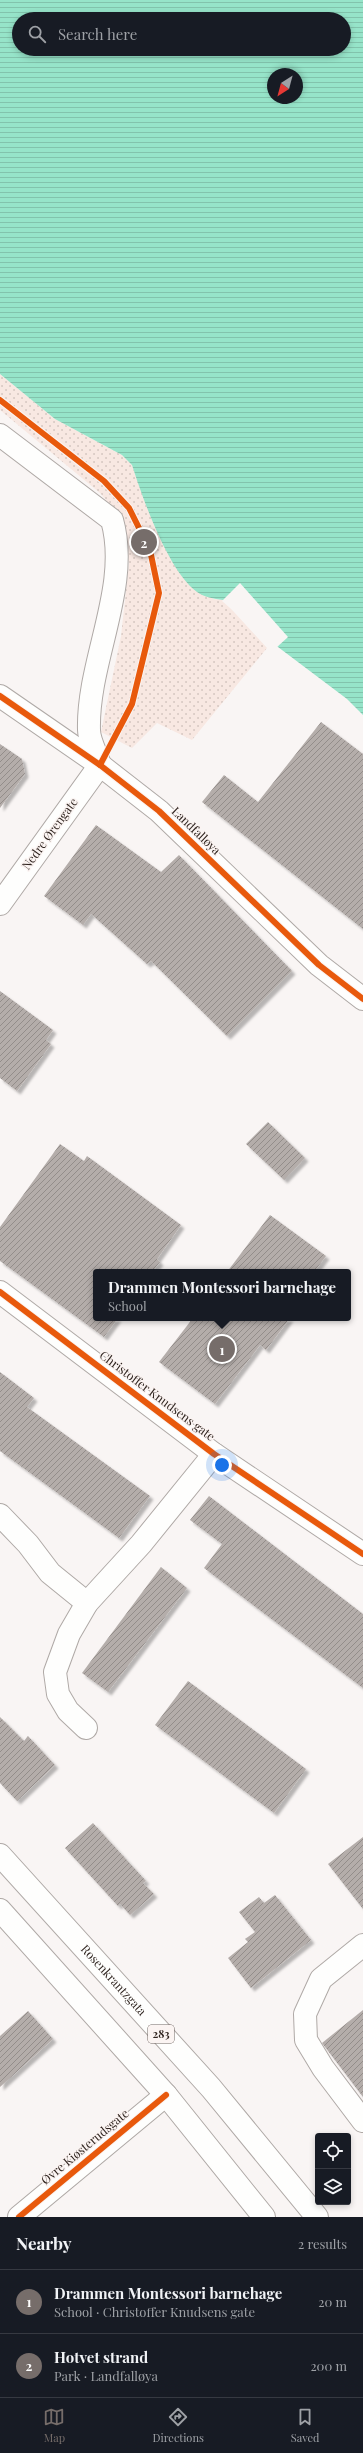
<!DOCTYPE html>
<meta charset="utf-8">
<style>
:root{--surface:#171b24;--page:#20242c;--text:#f1f3f6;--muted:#9ea1a6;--line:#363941;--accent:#766d6a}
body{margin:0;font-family:"Playfair Display",serif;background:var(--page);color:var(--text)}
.controls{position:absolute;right:12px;bottom:12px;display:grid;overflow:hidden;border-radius:4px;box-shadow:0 2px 6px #0003}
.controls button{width:36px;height:36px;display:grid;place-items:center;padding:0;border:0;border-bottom:1px solid var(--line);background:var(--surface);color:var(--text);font:20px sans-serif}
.compass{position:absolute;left:267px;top:68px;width:36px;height:36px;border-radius:50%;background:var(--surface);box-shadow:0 2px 6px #0003;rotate:216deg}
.you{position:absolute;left:222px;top:1465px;width:14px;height:14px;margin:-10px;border:3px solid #fff;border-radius:50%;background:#1a73e8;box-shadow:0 0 0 6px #1a73e833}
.badge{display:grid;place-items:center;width:26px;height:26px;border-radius:50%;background:var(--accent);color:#fff;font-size:13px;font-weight:700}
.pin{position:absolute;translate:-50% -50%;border:2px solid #fff;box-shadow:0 1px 4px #0006}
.popup{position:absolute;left:93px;top:1269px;width:258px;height:52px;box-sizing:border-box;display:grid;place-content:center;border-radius:4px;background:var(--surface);filter:drop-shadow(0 1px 3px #0005);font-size:13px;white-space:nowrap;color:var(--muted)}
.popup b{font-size:15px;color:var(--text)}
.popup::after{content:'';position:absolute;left:50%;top:100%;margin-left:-8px;border:8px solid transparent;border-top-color:var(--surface)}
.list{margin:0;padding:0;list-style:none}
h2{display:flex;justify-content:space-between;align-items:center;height:52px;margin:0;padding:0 16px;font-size:17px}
h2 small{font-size:13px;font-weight:400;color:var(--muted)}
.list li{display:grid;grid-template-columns:26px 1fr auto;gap:12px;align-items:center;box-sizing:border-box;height:64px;padding:0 16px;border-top:1px solid var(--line)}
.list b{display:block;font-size:15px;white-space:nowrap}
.list p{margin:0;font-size:13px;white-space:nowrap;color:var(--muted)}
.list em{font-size:13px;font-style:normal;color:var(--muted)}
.icon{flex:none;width:22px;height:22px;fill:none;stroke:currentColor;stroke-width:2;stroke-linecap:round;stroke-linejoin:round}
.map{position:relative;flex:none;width:363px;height:2217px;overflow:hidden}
.search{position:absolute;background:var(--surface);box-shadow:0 2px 6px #0003;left:12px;right:12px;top:12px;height:44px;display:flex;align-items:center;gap:10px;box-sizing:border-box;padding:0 14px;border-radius:22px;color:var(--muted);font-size:15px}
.sheet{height:180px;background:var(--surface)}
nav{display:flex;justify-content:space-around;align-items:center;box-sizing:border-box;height:56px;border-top:1px solid var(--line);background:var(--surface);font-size:11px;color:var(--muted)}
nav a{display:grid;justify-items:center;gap:2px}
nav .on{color:var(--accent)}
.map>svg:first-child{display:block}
.park{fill:url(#park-dots)}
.water{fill:url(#water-rules);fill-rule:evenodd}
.pier{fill:#f9f5f4}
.building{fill:url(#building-hatch);filter:url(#shadow)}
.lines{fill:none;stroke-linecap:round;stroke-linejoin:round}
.minor-casing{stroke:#afa9a6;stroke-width:24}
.major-casing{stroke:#afa9a6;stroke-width:24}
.minor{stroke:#fefefd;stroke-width:22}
.major{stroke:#fefefd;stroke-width:22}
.cycleway-casing{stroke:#fbf4f2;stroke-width:8}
.cycleway{stroke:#e8590c;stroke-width:6}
.labels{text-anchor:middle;stroke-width:3;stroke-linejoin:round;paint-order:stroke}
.shield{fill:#fbf4f2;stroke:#6c625e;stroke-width:1}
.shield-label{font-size:11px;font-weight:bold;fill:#2f241f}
.street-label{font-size:12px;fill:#2f241f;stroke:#fbf4f2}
</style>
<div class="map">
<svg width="363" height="2217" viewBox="0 0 363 2217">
<defs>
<pattern id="park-dots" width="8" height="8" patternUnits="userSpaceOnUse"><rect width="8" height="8" fill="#f8e8e2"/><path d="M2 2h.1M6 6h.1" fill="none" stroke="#d5c7c1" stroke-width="1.8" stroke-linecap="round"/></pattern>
<pattern id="water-rules" width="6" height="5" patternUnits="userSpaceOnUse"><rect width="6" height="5" fill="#96e4c9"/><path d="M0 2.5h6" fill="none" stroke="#82c3ac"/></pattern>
<pattern id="building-hatch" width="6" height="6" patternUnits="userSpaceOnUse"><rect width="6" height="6" fill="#b4adaa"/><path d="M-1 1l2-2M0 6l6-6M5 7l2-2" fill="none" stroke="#938d8a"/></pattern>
<filter id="shadow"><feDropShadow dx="3.5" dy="3.5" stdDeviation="1" flood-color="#0004"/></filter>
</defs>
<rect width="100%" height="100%" fill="#f9f5f4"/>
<polygon class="park" points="0,374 55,419 122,455 132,465 139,485 213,599 223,600 267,648 192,740 157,723 132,748 101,732 121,636 129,564 123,520 100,493 0,410"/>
<path class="water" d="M0,0H363V715L347,699L278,647L223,600C214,599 204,597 197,592C168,571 143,499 132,465L122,455L55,419L0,374ZM19,19H344V49H19ZM273,74H297V98H273Z"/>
<polygon class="pier" points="240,583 288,637 276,648 222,601"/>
<g class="building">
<polygon points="321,722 363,754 363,929 202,802 224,775 258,802"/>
<polygon points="0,744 22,759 25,774 0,808"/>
<polygon points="96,825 161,872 179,855 292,971 227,1036 151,961 147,964 91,914 83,925 44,896"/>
<polygon points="0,991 53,1030 46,1040 51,1044 17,1091 0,1078"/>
<polygon points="268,1122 305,1158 284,1180 246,1144"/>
<polygon points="60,1144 84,1161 87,1156 181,1225 157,1259 160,1262 152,1272 96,1272 96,1318 118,1318 104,1337 0,1261 0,1227"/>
<polygon points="270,1215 326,1256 314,1272 227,1272"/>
<polygon points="193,1318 290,1318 266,1350 260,1345 215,1404 159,1362"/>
<polygon points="0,1372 34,1398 27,1407 150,1496 119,1538 0,1451"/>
<polygon points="209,1496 363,1614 363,1688 204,1568 222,1544 190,1520"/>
<polygon points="161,1567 187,1588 108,1692 82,1673"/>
<polygon points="188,1681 306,1769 274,1813 155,1725"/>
<polygon points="0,1717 24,1741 28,1736 55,1765 17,1801 0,1783"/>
<polygon points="93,1823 146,1881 143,1883 154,1894 130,1915 120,1904 118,1906 65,1848"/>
<polygon points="363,1837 363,1909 328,1864"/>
<polygon points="275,1895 311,1940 251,1988 228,1958 248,1942 245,1939 255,1932 239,1912 259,1897 264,1903"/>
<polygon points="363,2010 363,2097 322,2043"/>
<polygon points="28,2011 53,2039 0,2087 0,2036"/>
</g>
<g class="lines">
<defs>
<g id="minor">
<path d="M0,435L112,520C131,587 87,661 89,730C89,741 97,754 100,765L0,904"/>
<polyline points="0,1292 214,1454 363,1554"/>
<polyline points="0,1515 28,1544 50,1573 87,1603"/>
<polyline points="86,1728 68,1711 58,1694 55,1672 69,1634 87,1603 141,1544 214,1454"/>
<polyline points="363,1945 321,1979 305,2014 306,2040 323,2068 363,2121"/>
<polyline points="19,2217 166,2095"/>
</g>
<g id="major">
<polyline points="0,696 100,765 159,811 319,965 363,999"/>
<path id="s1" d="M0,1855L211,2088L317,2217"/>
<polyline points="0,1910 166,2095 264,2217"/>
</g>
</defs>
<use href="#minor" class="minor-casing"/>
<use href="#major" class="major-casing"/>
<use href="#minor" class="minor"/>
<use href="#major" class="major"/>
<defs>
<g id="cycleway">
<polyline points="0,400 104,481 129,508 150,550 159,593 132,704 100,765"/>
<polyline points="0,696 100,765 159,811 319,965 363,999"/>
<polyline points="0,1292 214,1454 363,1554"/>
<polyline points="19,2217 166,2095"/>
</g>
</defs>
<use href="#cycleway" class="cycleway-casing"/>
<use href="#cycleway" class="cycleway"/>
</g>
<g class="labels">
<rect class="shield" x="148" y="2025" width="26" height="18" rx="3"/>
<g class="shield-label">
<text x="161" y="2038">283</text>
</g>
<g class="street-label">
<text transform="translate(196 831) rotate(44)" y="4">Landfalløya</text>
<text transform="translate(50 834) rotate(-54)" y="4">Nedre Ørengate</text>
<text transform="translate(157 1396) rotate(37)" y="4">Christoffer Knudsens gate</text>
<text dy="4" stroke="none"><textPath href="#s1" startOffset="169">Rosenkrantzgata</textPath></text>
<text transform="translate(85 2147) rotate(-40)" y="4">Øvre Kiøsterudsgate</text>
</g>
</g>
</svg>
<div class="controls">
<button><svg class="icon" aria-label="locate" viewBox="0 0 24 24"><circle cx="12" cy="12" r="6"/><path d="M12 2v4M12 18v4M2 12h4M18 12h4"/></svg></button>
<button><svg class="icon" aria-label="layers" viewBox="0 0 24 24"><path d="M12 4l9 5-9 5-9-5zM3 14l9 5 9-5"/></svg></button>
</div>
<svg class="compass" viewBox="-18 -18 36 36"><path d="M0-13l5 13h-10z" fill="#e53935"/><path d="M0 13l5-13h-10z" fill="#9ea1a6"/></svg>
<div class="you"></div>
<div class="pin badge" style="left:222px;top:1349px">1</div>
<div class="popup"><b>Drammen Montessori barnehage</b>School</div>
<div class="pin badge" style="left:144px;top:542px">2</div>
<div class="search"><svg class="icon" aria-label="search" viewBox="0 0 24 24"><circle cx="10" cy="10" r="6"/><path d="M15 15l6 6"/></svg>Search here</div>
</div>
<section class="sheet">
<h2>Nearby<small>2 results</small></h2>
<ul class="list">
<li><span class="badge">1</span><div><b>Drammen Montessori barnehage</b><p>School · Christoffer Knudsens gate</p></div><em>20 m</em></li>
<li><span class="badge">2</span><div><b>Hotvet strand</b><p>Park · Landfalløya</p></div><em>200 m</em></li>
</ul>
</section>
<nav>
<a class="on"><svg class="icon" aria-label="map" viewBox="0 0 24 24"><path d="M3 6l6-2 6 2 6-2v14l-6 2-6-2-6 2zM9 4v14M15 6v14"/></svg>Map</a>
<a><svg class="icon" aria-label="directions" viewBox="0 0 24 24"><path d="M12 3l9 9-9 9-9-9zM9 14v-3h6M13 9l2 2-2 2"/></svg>Directions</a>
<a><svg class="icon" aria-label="saved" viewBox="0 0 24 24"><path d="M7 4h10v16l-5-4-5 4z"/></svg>Saved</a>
</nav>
